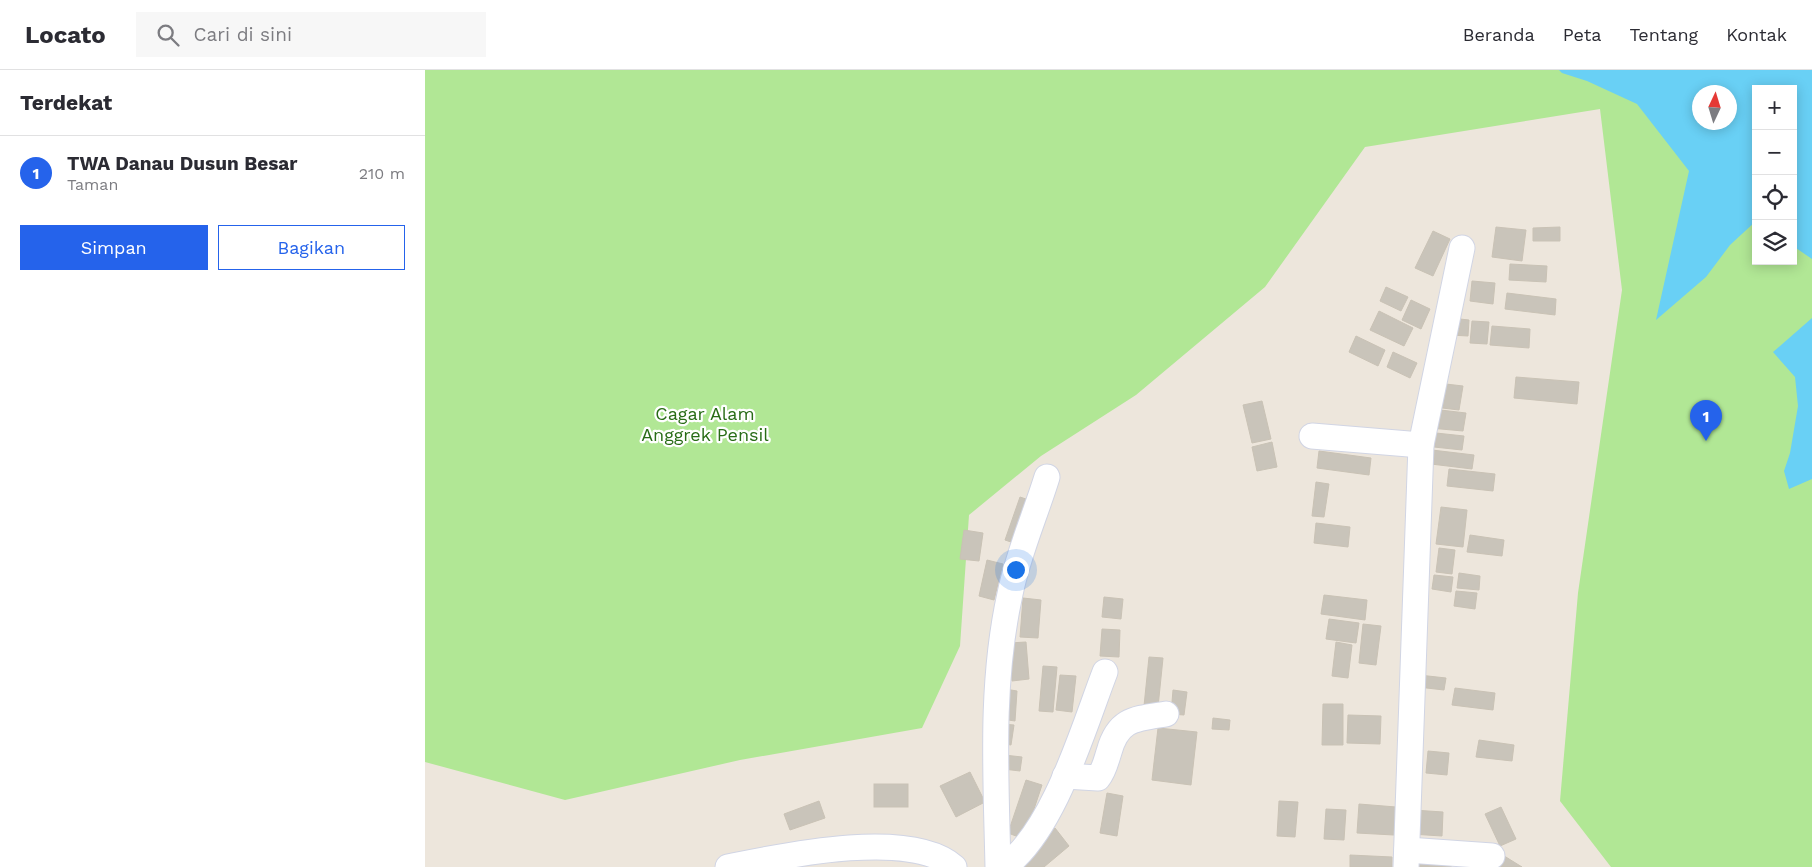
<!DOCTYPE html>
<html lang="id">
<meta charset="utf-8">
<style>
:root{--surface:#fff;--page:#f7f7f7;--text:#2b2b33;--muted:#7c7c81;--line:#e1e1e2;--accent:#2563eb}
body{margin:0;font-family:"Work Sans",sans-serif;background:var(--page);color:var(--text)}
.controls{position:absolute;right:15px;top:15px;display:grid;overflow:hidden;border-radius:0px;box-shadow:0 2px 12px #0003}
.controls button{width:45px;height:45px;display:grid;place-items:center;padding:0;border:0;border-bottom:1px solid var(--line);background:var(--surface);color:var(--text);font:25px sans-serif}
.compass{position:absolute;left:1267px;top:15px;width:45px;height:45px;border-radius:50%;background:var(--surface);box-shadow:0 2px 12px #0003;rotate:4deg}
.you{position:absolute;left:590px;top:499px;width:18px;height:18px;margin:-12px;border:4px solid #fff;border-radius:50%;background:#1a73e8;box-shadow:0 0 0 8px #1a73e833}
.badge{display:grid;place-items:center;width:32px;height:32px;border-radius:50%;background:var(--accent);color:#fff;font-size:16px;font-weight:700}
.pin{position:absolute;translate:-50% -41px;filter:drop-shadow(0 1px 2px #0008)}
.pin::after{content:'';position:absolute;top:26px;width:18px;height:15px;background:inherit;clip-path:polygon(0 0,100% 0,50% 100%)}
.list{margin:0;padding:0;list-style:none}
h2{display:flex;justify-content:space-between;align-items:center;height:65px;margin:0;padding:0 20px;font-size:21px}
h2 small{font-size:16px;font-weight:400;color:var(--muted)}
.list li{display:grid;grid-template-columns:32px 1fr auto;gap:15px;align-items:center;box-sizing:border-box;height:75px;padding:0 20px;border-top:1px solid var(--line)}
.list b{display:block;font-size:19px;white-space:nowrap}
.list p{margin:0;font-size:16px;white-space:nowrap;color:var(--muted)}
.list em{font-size:16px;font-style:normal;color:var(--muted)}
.actions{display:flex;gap:10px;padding:15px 20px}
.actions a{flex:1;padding:11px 0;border:1px solid var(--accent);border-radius:0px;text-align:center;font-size:18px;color:var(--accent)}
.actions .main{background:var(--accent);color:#fff}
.icon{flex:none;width:28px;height:28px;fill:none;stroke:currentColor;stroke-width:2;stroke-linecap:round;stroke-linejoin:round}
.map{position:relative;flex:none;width:1387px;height:797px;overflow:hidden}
header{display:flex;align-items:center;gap:30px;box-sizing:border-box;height:70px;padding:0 25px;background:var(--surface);border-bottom:1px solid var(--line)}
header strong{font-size:24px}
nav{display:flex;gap:28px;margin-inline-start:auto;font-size:18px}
.search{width:350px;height:45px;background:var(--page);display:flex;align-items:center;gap:12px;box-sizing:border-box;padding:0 18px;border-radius:0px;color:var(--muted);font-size:19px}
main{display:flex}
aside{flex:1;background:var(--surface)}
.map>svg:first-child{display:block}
.green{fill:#b1e795;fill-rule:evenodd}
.water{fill:#69d0f5;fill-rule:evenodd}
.building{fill:#c9c4ba;stroke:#c9c2b5}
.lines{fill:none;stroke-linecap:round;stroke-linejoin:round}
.minor-casing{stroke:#d1d5e4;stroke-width:27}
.minor{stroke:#fff;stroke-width:25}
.labels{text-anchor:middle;stroke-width:4.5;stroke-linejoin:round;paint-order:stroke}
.park-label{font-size:18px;fill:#286c16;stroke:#fff}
</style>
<header>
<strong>Locato</strong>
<div class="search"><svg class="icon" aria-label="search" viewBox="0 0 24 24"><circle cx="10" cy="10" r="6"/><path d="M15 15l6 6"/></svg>Cari di sini</div>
<nav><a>Beranda</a><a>Peta</a><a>Tentang</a><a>Kontak</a></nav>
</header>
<main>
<aside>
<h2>Terdekat<small></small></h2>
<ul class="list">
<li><span class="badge">1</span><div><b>TWA Danau Dusun Besar</b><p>Taman</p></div><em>210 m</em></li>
</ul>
<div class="actions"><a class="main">Simpan</a><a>Bagikan</a></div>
</aside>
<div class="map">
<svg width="1387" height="797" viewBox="0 0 1387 797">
<rect width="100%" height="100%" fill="#ede6dc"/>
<path class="green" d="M0,0H1387V797H1186L1135,731L1153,523L1197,220L1175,39L940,77L840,217L711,325L616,386L544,445L535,576L497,658L315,690L140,730L0,692ZM1331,19H1368V191H1331ZM1274,22H1304V52H1274Z"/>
<g class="water">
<path d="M1134,0H1387V189L1368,176V19H1331V151L1305,175L1281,207L1231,250L1264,101L1212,34L1162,11L1137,3ZM1274,22H1304V52H1274Z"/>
<polygon points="1387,248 1387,409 1364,419 1359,401 1365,383 1373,336 1370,307 1348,282"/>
</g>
<g class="building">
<polygon points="1071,157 1101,160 1097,191 1067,187"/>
<polygon points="1135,157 1135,171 1108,171 1108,158"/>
<polygon points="1008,161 1025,169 1008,206 990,198"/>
<polygon points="1085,194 1122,196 1121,212 1084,210"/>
<polygon points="1047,211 1070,213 1068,234 1045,231"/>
<polygon points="961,217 983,227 976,241 955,231"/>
<polygon points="1082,223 1131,229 1130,245 1080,239"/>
<polygon points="986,230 1005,239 996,259 977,250"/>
<polygon points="954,241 988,258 979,276 945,260"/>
<polygon points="1026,248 1044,250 1043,266 1025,265"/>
<polygon points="1047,251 1064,252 1062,274 1045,273"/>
<polygon points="1067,256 1105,259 1104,278 1065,275"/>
<polygon points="931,266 960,280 953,296 924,282"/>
<polygon points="968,282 992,293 985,308 962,297"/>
<polygon points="1091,307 1154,312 1152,334 1089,328"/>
<polygon points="1012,313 1038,316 1034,340 1009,337"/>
<polygon points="837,331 846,369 827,373 818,335"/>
<polygon points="1007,339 1041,343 1038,361 1005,358"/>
<polygon points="1011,363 1039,366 1037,380 1009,377"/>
<polygon points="847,372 852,397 832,401 827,377"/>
<polygon points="1007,380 1049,385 1047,399 1006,394"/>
<polygon points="894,381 946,388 944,405 892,398"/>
<polygon points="1024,399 1070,404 1068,421 1022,416"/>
<polygon points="891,412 904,414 899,447 887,446"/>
<polygon points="595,427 607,431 592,474 580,470"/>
<polygon points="1016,437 1042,440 1038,477 1011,474"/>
<polygon points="891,453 925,457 923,477 889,473"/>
<polygon points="539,460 558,463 554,491 535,489"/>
<polygon points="1045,465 1079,470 1077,486 1042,482"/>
<polygon points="1014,478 1030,480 1027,504 1011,502"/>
<polygon points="562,490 578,494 569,530 554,526"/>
<polygon points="1034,503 1055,506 1054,520 1032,518"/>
<polygon points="1009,505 1028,507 1026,522 1007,519"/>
<polygon points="1031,521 1052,523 1050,539 1029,536"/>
<polygon points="899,525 942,530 940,550 896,544"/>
<polygon points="679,527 698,529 696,549 677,547"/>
<polygon points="598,528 616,530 613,568 595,567"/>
<polygon points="904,549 934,553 931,573 901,569"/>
<polygon points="938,554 956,556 951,595 934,593"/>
<polygon points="677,559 695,560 694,587 675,586"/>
<polygon points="601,572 604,609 587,611 584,573"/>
<polygon points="911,572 927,575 923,608 907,606"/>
<polygon points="724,587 738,588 733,637 719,636"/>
<polygon points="618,596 632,597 628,642 614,641"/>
<polygon points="635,605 651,606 647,642 631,640"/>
<polygon points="994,605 1021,608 1019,620 993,617"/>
<polygon points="1030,618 1070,623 1068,640 1027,635"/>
<polygon points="580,619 592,621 590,651 577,649"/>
<polygon points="748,620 762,622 759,645 746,644"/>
<polygon points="898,634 918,634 918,675 897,675"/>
<polygon points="923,645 956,646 955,674 922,673"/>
<polygon points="788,648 805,650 804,660 787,659"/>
<polygon points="577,654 589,655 586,675 574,673"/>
<polygon points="733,658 772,662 766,715 727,710"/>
<polygon points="1054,670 1089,675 1087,691 1051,687"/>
<polygon points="1003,681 1024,683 1022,705 1001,703"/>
<polygon points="579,685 597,687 595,701 578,699"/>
<polygon points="545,702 560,732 531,747 515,716"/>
<polygon points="601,710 617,715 599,769 583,763"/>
<rect x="449" y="714" width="34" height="23"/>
<polygon points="682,723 698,726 692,766 675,763"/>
<polygon points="394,731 400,748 365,760 359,744"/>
<polygon points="854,731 873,732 870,767 852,766"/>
<polygon points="934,734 971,737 969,765 932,763"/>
<polygon points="1076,737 1091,769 1075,776 1060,744"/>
<polygon points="901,739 921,740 919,770 899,769"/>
<polygon points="988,740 1018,742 1017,766 986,764"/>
<polygon points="630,758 644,776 619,797 594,797 589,791"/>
<polygon points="1076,784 1097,797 1069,797"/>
<polygon points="925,785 967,787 967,797 925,797"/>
<polygon points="988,785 1027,789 1026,797 987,797"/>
</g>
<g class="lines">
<defs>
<g id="minor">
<polyline points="887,366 996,375"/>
<path d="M640,706L673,708C679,701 681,691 684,682C693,649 709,649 741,644"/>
<polyline points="982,780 1067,786"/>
<path d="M303,797C357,786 485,758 529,797"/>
<path d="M573,797C571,706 565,614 585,524C593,484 610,446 622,407"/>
<path d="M579,797C629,761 658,659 680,602"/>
<polyline points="981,797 996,375 1037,178"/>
</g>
</defs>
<use href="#minor" class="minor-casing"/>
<use href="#minor" class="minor"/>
</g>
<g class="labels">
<g class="park-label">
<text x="280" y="350">Cagar Alam<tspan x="280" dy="21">Anggrek Pensil</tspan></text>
</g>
</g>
</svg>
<div class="controls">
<button>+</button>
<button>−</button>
<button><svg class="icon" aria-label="locate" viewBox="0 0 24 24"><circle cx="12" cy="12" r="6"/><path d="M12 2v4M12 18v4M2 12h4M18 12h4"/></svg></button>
<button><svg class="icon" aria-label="layers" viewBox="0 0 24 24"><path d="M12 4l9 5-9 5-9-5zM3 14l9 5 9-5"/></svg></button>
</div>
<svg class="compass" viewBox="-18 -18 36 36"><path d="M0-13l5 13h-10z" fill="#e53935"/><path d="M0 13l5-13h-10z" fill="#7c7c81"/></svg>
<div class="you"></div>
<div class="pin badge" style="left:1281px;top:371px">1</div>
</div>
</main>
